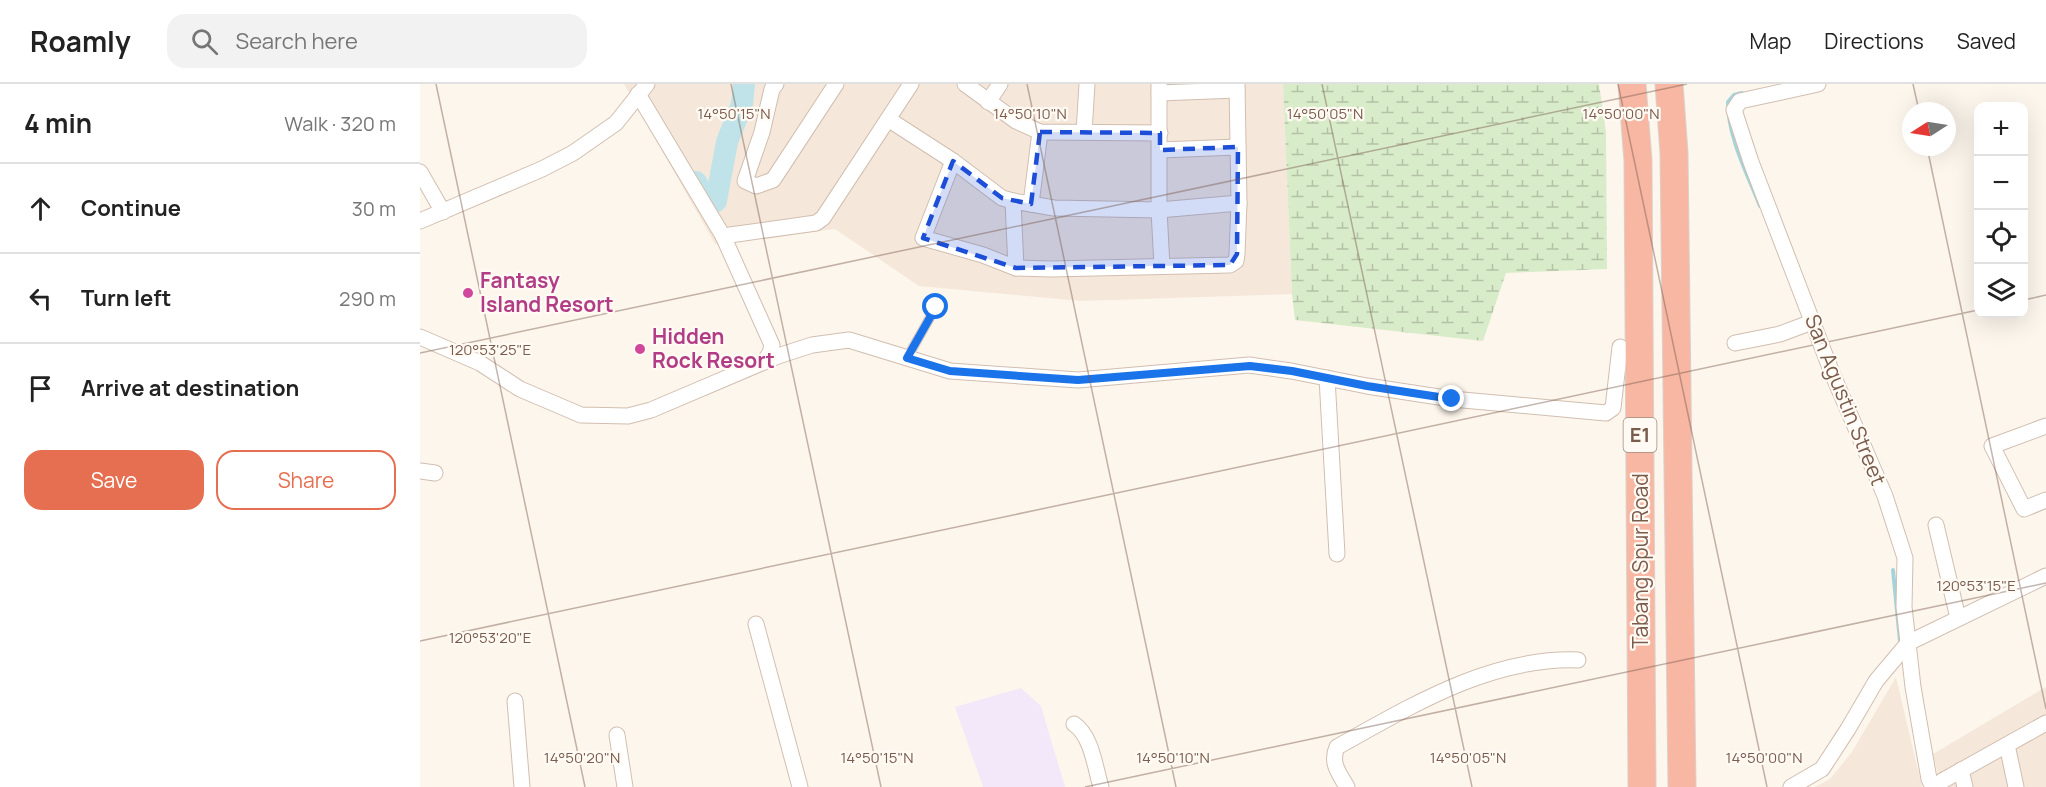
<!DOCTYPE html>
<meta charset="utf-8">
<style>
:root{--surface:#fff;--page:#f2f2f2;--text:#222;--muted:#767676;--line:#e0e0e0;--accent:#e76f51}
body{margin:0;font-family:Manrope,sans-serif;background:var(--page);color:var(--text)}
.controls{position:absolute;right:18px;top:18px;display:grid;overflow:hidden;border-radius:12px;box-shadow:0 6px 24px #0002}
.controls button{width:54px;height:54px;display:grid;place-items:center;padding:0;border:0;border-bottom:2px solid var(--line);background:var(--surface);color:var(--text);font:30px sans-serif}
.compass{position:absolute;left:1482px;top:18px;width:54px;height:54px;border-radius:50%;background:var(--surface);box-shadow:0 6px 24px #0002;rotate:258deg}
.stop{position:absolute;width:18px;height:18px;margin:-14px;border:4px solid #1a73e8;border-radius:50%;background:#fff}
.stop.end{background:#1a73e8;border-color:#fff;box-shadow:0 2px 6px #0008}
.list{margin:0;padding:0;list-style:none}
h2{display:flex;justify-content:space-between;align-items:center;height:78px;margin:0;padding:0 24px;font-size:26px}
h2 small{font-size:20px;font-weight:400;color:var(--muted)}
.list li{display:grid;grid-template-columns:39px 1fr auto;gap:18px;align-items:center;box-sizing:border-box;height:90px;padding:0 24px;border-top:2px solid var(--line)}
.list b{display:block;font-size:22px;white-space:nowrap}
.list em{font-size:20px;font-style:normal;color:var(--muted)}
.actions{display:flex;gap:12px;padding:18px 24px}
.actions a{flex:1;padding:14px 0;border:2px solid var(--accent);border-radius:18px;text-align:center;font-size:21px;color:var(--accent)}
.actions .main{background:var(--accent);color:#fff}
.icon{flex:none;width:33px;height:33px;fill:none;stroke:currentColor;stroke-width:2;stroke-linecap:round;stroke-linejoin:round}
.map{position:relative;flex:none;width:1626px;height:703px;overflow:hidden}
header{display:flex;align-items:center;gap:36px;box-sizing:border-box;height:84px;padding:0 30px;background:var(--surface);border-bottom:2px solid var(--line)}
header strong{font-size:28px}
nav{display:flex;gap:33px;margin-inline-start:auto;font-size:21px}
.search{width:420px;height:54px;background:var(--page);display:flex;align-items:center;gap:15px;box-sizing:border-box;padding:0 21px;border-radius:18px;color:var(--muted);font-size:22px}
main{display:flex}
aside{flex:1;background:var(--surface)}
.map>svg:first-child{display:block}
.residential{fill:#f5e8da}
.education{fill:#f3e8fa}
.wetland{fill:url(#wetland-marsh)}
.lines{fill:none;stroke-linecap:round;stroke-linejoin:round}
.stream{stroke:#a5d3da;stroke-width:4}
.river{stroke:#bfe3e8;stroke-width:22}
.lane-casing{stroke:#d1beb0;stroke-width:10}
.street-casing{stroke:#d1beb0;stroke-width:17}
.highway-casing{stroke:#dad1cd;stroke-width:29}
.lane{stroke:#fff;stroke-width:8}
.street{stroke:#fff;stroke-width:15}
.highway{stroke:#f7b7a3;stroke-width:27}
.route{stroke:#1a73e8;stroke-width:8}
.marked{fill:#1d4ed8;fill-opacity:0.2;stroke:#1d4ed8;stroke-width:4.5;stroke-dasharray:12 8;stroke-linejoin:round}
.ticks{fill:none;stroke:#7a5c4d;stroke-width:1.5;stroke-opacity:0.45}
.hotel-dot{fill:#d1479c;stroke:#fffaf3;stroke-width:2}
.labels{text-anchor:middle;stroke-width:4.5;stroke-linejoin:round;paint-order:stroke}
.shield{fill:#fffaf3;stroke:#a28b7f;stroke-width:1.5}
.shield-label{font-size:20px;font-weight:bold;fill:#7a5c4d}
.hotel-label{font-size:21px;font-weight:bold;fill:#b23c85;stroke:#fffaf3;text-anchor:start}
.street-label{font-size:21px;fill:#7a5c4d;stroke:#fffaf3}
.ticks-label{font-size:15px;text-anchor:middle;fill:#7a5c4d;stroke:#fffaf3;stroke-width:4.5;stroke-linejoin:round;paint-order:stroke}
</style>
<header>
<strong>Roamly</strong>
<div class="search"><svg class="icon" aria-label="search" viewBox="0 0 24 24"><circle cx="10" cy="10" r="6"/><path d="M15 15l6 6"/></svg>Search here</div>
<nav><a>Map</a><a>Directions</a><a>Saved</a></nav>
</header>
<main>
<aside>
<h2>4 min<small>Walk · 320 m</small></h2>
<ul class="list">
<li><svg class="icon" aria-label="ahead" viewBox="0 0 24 24"><path d="M12 20V5M6 11l6-6 6 6"/></svg><div><b>Continue</b></div><em>30 m</em></li>
<li><svg class="icon" aria-label="left" viewBox="0 0 24 24"><path d="M17 20v-9H6M10 6l-5 5 5 5"/></svg><div><b>Turn left</b></div><em>290 m</em></li>
<li><svg class="icon" aria-label="arrive" viewBox="0 0 24 24"><path d="M6 21V4h12l-3 4 3 4H6"/></svg><div><b>Arrive at destination</b></div></li>
</ul>
<div class="actions"><a class="main">Save</a><a>Share</a></div>
</aside>
<div class="map">
<svg width="1626" height="703" viewBox="0 0 1626 703">
<defs>
<pattern id="wetland-marsh" width="20" height="14" patternUnits="userSpaceOnUse" patternTransform="scale(1.5)"><rect width="20" height="14" fill="#d8ecc9"/><path d="M1 5h8M5 5V1M11 12h8M15 12V8" fill="none" stroke="#b4c2a5"/></pattern>
</defs>
<rect width="100%" height="100%" fill="#fdf6ec"/>
<g class="residential">
<polygon points="204,0 863,0 872,210 661,217 499,202 415,145 295,160"/>
<polygon points="1476,593 1502,703 1395,703 1410,695 1432,668"/>
<polygon points="1626,603 1626,703 1521,703 1513,670"/>
</g>
<polygon class="education" points="601,604 621,622 645,703 563,703 535,623"/>
<polygon class="wetland" points="863,0 1179,0 1186,48 1187,185 1086,189 1063,257 875,236 872,210"/>
<g class="lines">
<g class="stream">
<path d="M1322,9L1314,11L1308,18C1308,53 1327,89 1340,122"/>
<polyline points="1473,486 1480,557"/>
</g>
<polyline class="river" points="276,98 289,121 296,117 307,58 322,20 324,0"/>
<defs>
<polyline id="lane" points="487,274 516,223"/>
<g id="street">
<polyline points="356,0 352,5 342,48 325,97 336,102 353,96 416,0"/>
<polyline points="545,0 596,37 620,48 740,49"/>
<polyline points="739,0 739,126 742,182"/>
<polyline points="1398,0 1320,17 1314,26 1331,78 1412,289 1465,412 1485,474 1484,523 1493,603 1509,695 1513,703"/>
<polyline points="739,9 817,6"/>
<polyline points="218,10 303,152 352,261 350,269 344,278"/>
<polyline points="568,18 580,0"/>
<polyline points="468,35 533,77 582,114 593,117 634,124 739,126 819,119"/>
<polyline points="664,48 667,0"/>
<polyline points="740,66 818,63"/>
<polyline points="533,77 503,154 563,171 596,184 631,185 810,181 816,177 817,170 819,119 817,0"/>
<polyline points="0,88 23,128"/>
<polyline points="593,117 596,184"/>
<polyline points="611,120 620,48"/>
<polyline points="0,137 122,85 153,69 196,39 227,0"/>
<polyline points="303,152 396,139 403,134 491,0"/>
<polyline points="0,253 60,279 100,305 161,331 208,332 231,326 358,272 392,261 429,256 530,287 658,296 829,281 871,287 947,302 1032,315 1186,329 1193,324 1200,263"/>
<polyline points="1315,259 1360,250 1392,238"/>
<polyline points="907,294 917,470"/>
<polyline points="1626,342 1572,362 1604,425 1626,416"/>
<polyline points="0,387 15,389"/>
<polyline points="1516,441 1538,534"/>
<polyline points="336,540 380,703"/>
<polyline points="95,617 102,703"/>
<path d="M654,640C672,652 675,684 681,703"/>
<polyline points="197,651 205,703"/>
<polyline points="1587,661 1596,703"/>
<polyline points="1541,686 1545,703"/>
<path d="M927,703C919,689 910,679 917,663C991,622 1070,573 1158,576"/>
<polyline points="1371,703 1402,685 1428,645 1456,597 1488,559 1626,492"/>
<polyline points="1519,703 1522,697 1626,639"/>
</g>
<g id="highway">
<polyline points="1212,0 1218,77 1222,703"/>
<polyline points="1249,0 1254,69 1262,703"/>
</g>
</defs>
<use href="#lane" class="lane-casing"/>
<use href="#street" class="street-casing"/>
<use href="#highway" class="highway-casing"/>
<use href="#lane" class="lane"/>
<use href="#street" class="street"/>
<use href="#highway" class="highway"/>
</g>
<g class="lines">
<polyline class="route" points="516,223 487,274 530,287 658,296 830,282 872,287 947,302 1032,315"/>
</g>
<path class="marked" d="M620,48L740,49V66L818,63L817,170L810,181L596,184L503,154L533,77L582,114L611,120Z"/>
<path class="ticks" d="M16,0L165,703M311,0L461,703M607,0L756,703M902,0L1052,703M1198,0L1347,703M1493,0L1499,27M1507,63L1626,625M1604,216L1626,211M0,269L1267,0M0,557L1558,226M665,703L1626,499"/>
<g class="hotel-dot">
<circle cx="48" cy="209" r="6"/>
<circle cx="220" cy="265" r="6"/>
</g>
<g class="labels">
<rect class="shield" x="1203.5" y="334" width="33" height="34" rx="4.5"/>
<g class="shield-label">
<text x="1220" y="358">E1</text>
</g>
<g class="hotel-label">
<text x="60" y="204">Fantasy<tspan x="60" dy="24">Island Resort</tspan></text>
<text x="232" y="260">Hidden<tspan x="232" dy="24">Rock Resort</tspan></text>
</g>
<g class="street-label">
<text transform="translate(1425 316) rotate(68)" y="7">San Agustin Street</text>
<text transform="translate(1221 477) rotate(-90)" y="7">Tabang Spur Road</text>
</g>
</g>
<g class="ticks-label">
<text x="314" y="35">14°50'15"N</text>
<text x="610" y="35">14°50'10"N</text>
<text x="905" y="35">14°50'05"N</text>
<text x="1201" y="35">14°50'00"N</text>
<text x="70" y="271">120°53'25"E</text>
<text x="1556" y="507">120°53'15"E</text>
<text x="70" y="559">120°53'20"E</text>
<text x="162" y="679">14°50'20"N</text>
<text x="457" y="679">14°50'15"N</text>
<text x="753" y="679">14°50'10"N</text>
<text x="1048" y="679">14°50'05"N</text>
<text x="1344" y="679">14°50'00"N</text>
</g>
</svg>
<div class="controls">
<button>+</button>
<button>−</button>
<button><svg class="icon" aria-label="locate" viewBox="0 0 24 24"><circle cx="12" cy="12" r="6"/><path d="M12 2v4M12 18v4M2 12h4M18 12h4"/></svg></button>
<button><svg class="icon" aria-label="layers" viewBox="0 0 24 24"><path d="M12 4l9 5-9 5-9-5zM3 14l9 5 9-5"/></svg></button>
</div>
<svg class="compass" viewBox="-18 -18 36 36"><path d="M0-13l5 13h-10z" fill="#e53935"/><path d="M0 13l5-13h-10z" fill="#767676"/></svg>
<div class="stop" style="left:516px;top:223px"></div>
<div class="stop end" style="left:1032px;top:315px"></div>
</div>
</main>
